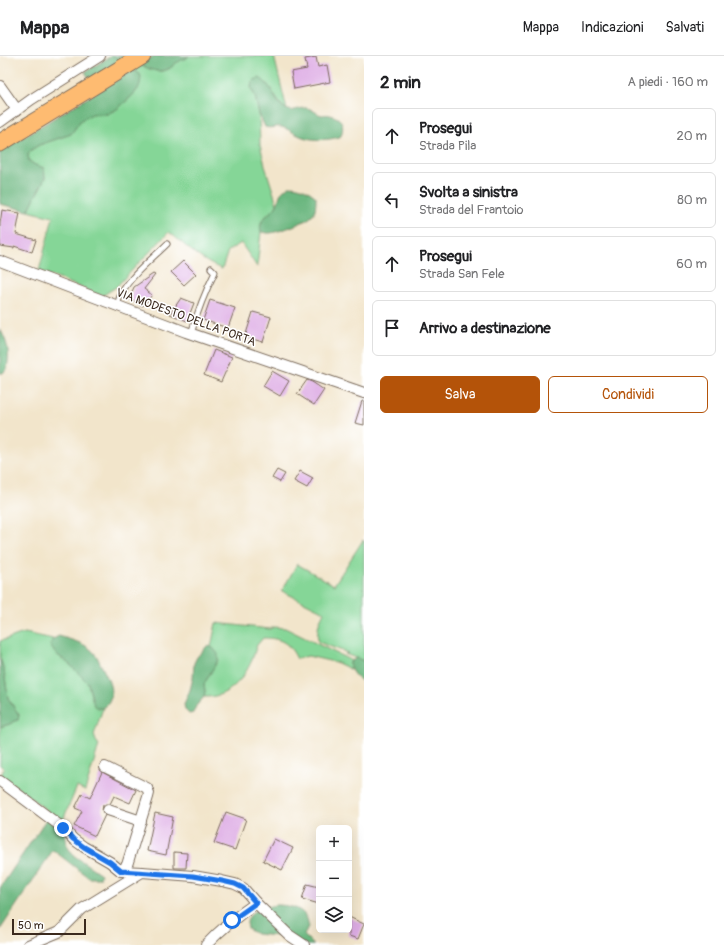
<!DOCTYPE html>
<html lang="it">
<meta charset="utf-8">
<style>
:root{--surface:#fff;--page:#f2f2f2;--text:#202124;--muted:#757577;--line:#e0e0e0;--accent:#b45309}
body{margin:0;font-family:Pangolin,sans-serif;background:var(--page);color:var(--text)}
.controls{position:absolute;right:12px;bottom:12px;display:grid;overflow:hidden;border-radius:6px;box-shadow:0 4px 16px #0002}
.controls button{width:36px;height:36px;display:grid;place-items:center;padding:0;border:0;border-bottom:1px solid var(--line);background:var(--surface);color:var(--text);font:20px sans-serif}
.scale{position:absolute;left:12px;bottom:10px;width:74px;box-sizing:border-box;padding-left:4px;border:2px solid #3b2a1e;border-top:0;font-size:11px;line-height:14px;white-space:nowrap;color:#3b2a1e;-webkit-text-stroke:3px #fff;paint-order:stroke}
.stop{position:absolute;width:12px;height:12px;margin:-9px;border:3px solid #1a73e8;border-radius:50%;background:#fff}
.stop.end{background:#1a73e8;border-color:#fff;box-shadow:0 1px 4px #0008}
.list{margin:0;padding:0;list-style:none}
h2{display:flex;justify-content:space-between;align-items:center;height:52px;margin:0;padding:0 16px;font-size:17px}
h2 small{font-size:13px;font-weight:400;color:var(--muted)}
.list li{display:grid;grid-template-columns:26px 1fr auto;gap:12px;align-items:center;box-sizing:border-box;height:56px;margin:0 8px 8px;padding:0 8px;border:1px solid var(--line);border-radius:6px}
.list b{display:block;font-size:15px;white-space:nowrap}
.list p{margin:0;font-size:13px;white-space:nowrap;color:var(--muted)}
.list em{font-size:13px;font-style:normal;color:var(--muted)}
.actions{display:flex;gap:8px;padding:12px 16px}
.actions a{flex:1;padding:9px 0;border:1px solid var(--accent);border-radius:6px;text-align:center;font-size:14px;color:var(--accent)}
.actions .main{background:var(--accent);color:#fff}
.icon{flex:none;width:22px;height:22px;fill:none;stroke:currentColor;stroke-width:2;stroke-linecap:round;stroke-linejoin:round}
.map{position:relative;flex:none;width:364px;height:889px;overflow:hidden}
header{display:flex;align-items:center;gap:24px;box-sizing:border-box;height:56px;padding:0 20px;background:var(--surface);border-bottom:1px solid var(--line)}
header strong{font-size:19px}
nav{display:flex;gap:22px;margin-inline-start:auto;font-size:14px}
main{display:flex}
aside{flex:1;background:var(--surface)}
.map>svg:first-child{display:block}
.green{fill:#85d697;stroke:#60805a}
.forest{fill:#6cb780;stroke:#54704f}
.building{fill:#deade5}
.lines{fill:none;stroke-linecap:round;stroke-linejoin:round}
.service-casing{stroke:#7b6b5b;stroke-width:7}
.minor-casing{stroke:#7b6b5b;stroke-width:12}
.trunk-casing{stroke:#7b6b5b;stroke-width:19}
.service{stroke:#fff;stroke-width:5}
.minor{stroke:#fff;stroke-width:10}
.trunk{stroke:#febb71;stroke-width:17}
.route{stroke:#1a73e8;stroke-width:5}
.labels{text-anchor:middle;stroke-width:3;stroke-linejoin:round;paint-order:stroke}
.street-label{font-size:12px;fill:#3b2a1e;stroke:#fff}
</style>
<header>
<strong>Mappa</strong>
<nav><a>Mappa</a><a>Indicazioni</a><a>Salvati</a></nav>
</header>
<main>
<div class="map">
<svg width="364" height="889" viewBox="0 0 364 889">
<rect width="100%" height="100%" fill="#fff"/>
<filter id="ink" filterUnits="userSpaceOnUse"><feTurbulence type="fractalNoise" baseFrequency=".025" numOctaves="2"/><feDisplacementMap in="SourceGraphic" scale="8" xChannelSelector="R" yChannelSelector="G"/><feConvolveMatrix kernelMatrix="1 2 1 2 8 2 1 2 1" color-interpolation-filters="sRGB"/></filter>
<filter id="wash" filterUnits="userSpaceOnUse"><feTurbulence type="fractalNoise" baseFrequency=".012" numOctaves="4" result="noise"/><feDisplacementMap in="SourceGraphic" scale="16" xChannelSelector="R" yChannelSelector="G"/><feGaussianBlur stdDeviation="0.9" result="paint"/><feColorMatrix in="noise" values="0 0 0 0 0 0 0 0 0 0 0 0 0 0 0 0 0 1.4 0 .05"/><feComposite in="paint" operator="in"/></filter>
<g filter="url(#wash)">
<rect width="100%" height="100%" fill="#f2e5cb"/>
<g class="green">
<path d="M189,0H274L287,54C274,45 274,31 260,23L252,27L251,32L255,40L259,58L260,89L266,113L277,148C274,159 257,159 261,176L257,211L241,187L228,195L222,213C202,206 185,189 169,176L116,231L102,240L39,215L53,161L28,155L45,122L44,112L35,109L29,105L28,99L31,94L39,89L71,78L81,64L92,57L107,58L117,53L132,40L138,33L133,14L140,8L156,15H163L169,13L177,6Z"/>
<path d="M363,484L364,485V605L345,598L348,597L318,586C317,572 318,568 324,556L282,535L297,508L334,529Z"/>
<path d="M216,567L270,573L274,571L285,572L352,605L350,606V613L338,607L325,604L308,600L297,603C289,587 282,582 263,582C261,584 259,587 257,589C255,593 254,599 252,604C243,624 228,642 204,641L205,635L204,628L218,604L214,593L211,591Z"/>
<path d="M25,577L53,583L50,589L55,597L68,607L88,627L91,640L98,653L103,652L94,679L96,685L99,689L85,735L77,731L62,766L1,719L4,713L0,709V671L10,668L14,665L18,664L19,659L8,642L4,614L0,602V585C9,583 16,579 25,577Z"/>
</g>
<g class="forest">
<polygon points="111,0 130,0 93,23 89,22 85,16"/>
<path d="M154,0H189C185,3 181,4 178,6C175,7 173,10 170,12C160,18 149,14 140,8Z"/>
<polygon points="133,14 140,18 141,21 140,28 138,33 132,40 117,53 107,58 92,58 81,64 71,78 39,89 31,94 28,99 29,105 35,109 44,112 45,122 28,155 0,148 0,95"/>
<path d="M260,22C274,31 274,47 286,53C293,57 300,51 307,52C312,53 316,57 321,59C324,59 327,58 330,59C342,62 345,68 341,80C330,85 309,85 298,79C292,76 287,72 281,71C275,70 272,73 265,71L259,58L255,40L251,32L252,27L254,24Z"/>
<path d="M289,130C300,130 308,134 316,141C316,148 316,154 312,160C308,165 275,178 268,177C266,177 264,176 261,176C258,163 268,160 275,152C279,148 278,142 281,137C283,135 286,132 289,130Z"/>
<path d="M0,273C8,287 10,297 7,313L3,317H0Z"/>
<path d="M59,580C71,584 87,587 95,598C98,601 99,606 101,609C107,621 118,639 105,650C101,653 98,653 94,650L88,627L68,607L55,597L50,589L53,583Z"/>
<polygon points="208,589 214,593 218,598 218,604 204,628 205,635 204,641 196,650 193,657 189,658 185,654 184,648 190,634 193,622 194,607 197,601"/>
<polygon points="0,602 4,614 8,642 19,659 18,664 14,665 10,668 0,671"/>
<path d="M356,602L364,605V627C356,620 350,618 350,606Z"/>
<polygon points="47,762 65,776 67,790 73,799 101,818 100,822 89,822 53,794 0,874 0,832"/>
<path d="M276,849C286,849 301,851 306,861C308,863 308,868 309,871L304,879L314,889H306L278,880L256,878L248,873C248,871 247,869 247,867C248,854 266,851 276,849Z"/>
</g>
<g id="blocks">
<g class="building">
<polygon points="316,1 318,11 327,9 330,26 294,33 291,16 307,13 305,3"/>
<polygon points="2,154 20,157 16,178 36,184 32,196 14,190 14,192 0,190 0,168"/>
<polygon points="183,205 196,218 184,229 171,216"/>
<polygon points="153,218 155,219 144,233 152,239 143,250 129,243 134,231"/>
<polygon points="181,242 194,247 187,265 170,258"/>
<polygon points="210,244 235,252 228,272 203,264"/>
<polygon points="253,256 271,261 263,286 245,281"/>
<polygon points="214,294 232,301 221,326 204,319"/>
<polygon points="272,315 289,325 280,340 263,330"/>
<polygon points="307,324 312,326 324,334 314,349 297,338"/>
<polygon points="362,345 364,345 364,369 355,367"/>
<polygon points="277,414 285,418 280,426 272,422"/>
<polygon points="300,415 313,422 307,432 294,425"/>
<polygon points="102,716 136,734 130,747 114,740 110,748 106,748 103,749 102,755 105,759 95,780 74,770 82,755 75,752 82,738 90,742"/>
<polygon points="226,756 246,763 235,794 214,787"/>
<polygon points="155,757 173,761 166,799 147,795"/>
<polygon points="274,783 293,792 282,814 263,805"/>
<polygon points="174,796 187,797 186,812 174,812"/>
<polygon points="307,828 319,831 319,848 302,843"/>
<polygon points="349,861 364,868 358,883 349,880"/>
</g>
</g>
</g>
<g filter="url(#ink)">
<use href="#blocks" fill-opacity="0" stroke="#7b6b5b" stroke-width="1"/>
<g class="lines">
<defs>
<g id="service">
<path d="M117,250C118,246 119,242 121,238C131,219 152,203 167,188"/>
<path d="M191,278C197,257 205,236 215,216L211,212"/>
</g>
<g id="minor">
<polyline points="0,30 17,54"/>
<polyline points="0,66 32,43 100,0"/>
<polyline points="0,205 186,276 364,337"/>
<polyline points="105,711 147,732 149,737 148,741 127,809 121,815"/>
<polyline points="0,725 63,772 73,783 84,791 110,806 121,815 142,816"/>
<polyline points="108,754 141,765"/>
<polyline points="28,889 59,876 82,853 142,816 193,820 222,825 235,828 243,832 256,847 289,879 304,889"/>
<path d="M206,889C221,873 237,860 256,847"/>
</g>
<polyline id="trunk" points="0,87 142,0"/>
</defs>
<use href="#service" class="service-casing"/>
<use href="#minor" class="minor-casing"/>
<use href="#trunk" class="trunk-casing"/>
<use href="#service" class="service"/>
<use href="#minor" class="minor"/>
<use href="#trunk" class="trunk"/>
</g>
</g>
<g class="lines" filter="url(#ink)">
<polyline class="route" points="63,772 73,783 84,791 110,806 121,815 193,820 222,825 235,828 243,832 256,847 232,864"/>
</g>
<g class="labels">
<g class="street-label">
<text transform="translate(186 261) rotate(20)" y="4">VIA MODESTO DELLA PORTA</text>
</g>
</g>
</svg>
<div class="controls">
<button>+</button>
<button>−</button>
<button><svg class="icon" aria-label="layers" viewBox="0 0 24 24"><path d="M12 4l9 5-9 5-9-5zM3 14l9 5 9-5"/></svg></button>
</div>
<div class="scale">50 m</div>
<div class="stop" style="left:232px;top:864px"></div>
<div class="stop end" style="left:63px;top:772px"></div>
</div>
<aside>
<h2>2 min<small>A piedi · 160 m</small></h2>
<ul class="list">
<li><svg class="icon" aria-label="ahead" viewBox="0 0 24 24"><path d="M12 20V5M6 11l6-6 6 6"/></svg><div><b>Prosegui</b><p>Strada Pila</p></div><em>20 m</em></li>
<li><svg class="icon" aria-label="left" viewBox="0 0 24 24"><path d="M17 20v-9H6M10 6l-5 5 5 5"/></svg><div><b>Svolta a sinistra</b><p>Strada del Frantoio</p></div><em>80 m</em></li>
<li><svg class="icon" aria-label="ahead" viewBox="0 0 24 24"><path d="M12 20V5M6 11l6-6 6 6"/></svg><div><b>Prosegui</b><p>Strada San Fele</p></div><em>60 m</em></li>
<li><svg class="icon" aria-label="arrive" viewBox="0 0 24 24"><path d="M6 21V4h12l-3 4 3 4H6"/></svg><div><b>Arrivo a destinazione</b></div></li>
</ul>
<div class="actions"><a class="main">Salva</a><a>Condividi</a></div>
</aside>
</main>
